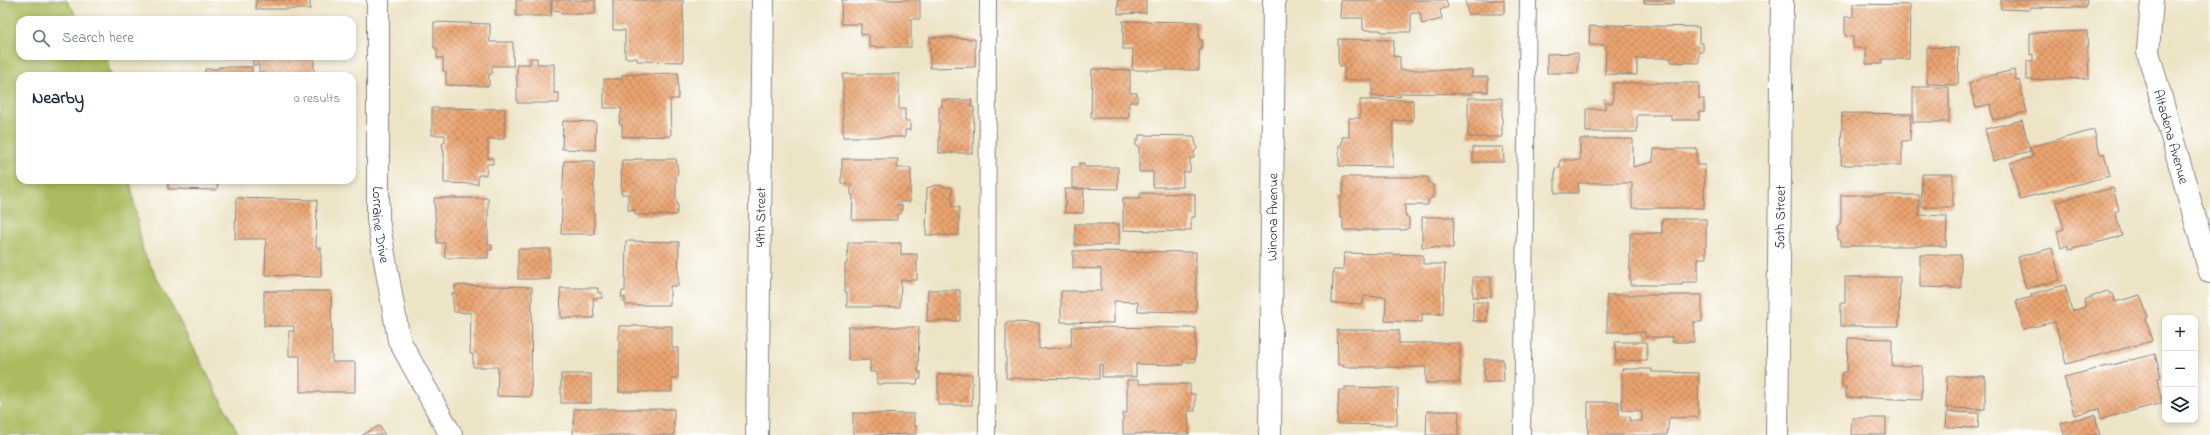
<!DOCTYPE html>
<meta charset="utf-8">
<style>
:root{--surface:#fff;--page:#f6f6f7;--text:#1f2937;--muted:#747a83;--line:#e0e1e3}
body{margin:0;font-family:"Indie Flower",sans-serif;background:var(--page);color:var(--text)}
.controls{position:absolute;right:12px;bottom:12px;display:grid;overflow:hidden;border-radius:8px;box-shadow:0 2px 6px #0003}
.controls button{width:36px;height:36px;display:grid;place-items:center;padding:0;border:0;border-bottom:1px solid var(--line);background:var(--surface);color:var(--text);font:20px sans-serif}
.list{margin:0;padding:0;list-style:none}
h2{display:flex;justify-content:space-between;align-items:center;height:52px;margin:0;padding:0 16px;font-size:17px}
h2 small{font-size:13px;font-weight:400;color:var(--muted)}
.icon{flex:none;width:22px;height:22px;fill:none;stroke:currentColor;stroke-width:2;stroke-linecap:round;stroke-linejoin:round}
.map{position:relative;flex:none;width:2210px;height:435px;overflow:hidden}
.search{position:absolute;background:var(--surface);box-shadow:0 2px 6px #0003;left:16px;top:16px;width:340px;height:44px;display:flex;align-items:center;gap:10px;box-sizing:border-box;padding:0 14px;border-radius:12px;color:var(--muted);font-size:15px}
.panel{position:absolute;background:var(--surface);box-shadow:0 2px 6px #0003;left:16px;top:72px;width:340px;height:112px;border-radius:12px}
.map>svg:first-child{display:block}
.green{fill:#aabc5f;stroke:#666f4d}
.building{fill:url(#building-cross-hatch)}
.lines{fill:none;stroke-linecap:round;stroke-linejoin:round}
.service-casing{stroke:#888380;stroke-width:18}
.minor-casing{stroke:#888380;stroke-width:24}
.tertiary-casing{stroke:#888380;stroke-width:24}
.service{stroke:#fff;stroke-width:16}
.minor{stroke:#fff;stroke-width:22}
.tertiary{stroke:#fff;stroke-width:22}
.labels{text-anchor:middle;stroke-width:3.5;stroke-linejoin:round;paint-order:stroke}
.street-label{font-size:14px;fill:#22223b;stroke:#fff}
</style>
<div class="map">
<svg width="2210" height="435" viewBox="0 0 2210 435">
<defs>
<pattern id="building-cross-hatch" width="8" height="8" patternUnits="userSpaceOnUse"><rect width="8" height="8" fill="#eba470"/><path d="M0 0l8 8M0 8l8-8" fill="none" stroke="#be855d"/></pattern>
</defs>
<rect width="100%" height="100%" fill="#fff"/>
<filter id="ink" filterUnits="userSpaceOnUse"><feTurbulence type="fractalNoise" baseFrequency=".025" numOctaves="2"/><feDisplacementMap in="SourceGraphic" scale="8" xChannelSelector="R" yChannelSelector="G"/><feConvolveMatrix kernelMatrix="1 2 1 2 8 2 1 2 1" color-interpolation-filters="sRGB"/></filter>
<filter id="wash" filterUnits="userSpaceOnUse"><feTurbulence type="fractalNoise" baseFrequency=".012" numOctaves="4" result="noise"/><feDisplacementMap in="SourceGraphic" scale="16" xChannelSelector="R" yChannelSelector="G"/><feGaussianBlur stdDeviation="0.9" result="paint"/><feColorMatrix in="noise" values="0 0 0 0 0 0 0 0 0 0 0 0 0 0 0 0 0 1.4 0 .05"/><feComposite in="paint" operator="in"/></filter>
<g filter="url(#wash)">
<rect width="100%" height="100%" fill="#ede4c6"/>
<polygon class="green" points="0,0 66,0 80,20 20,20 20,56 106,56 111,76 20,76 20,180 130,180 143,251 239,435 0,435"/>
<g id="blocks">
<g class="building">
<rect x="256" y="0" width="54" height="9"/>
<rect x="516" y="0" width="35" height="16"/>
<polygon points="552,0 595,0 595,14 561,14 561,11 552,10"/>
<polygon points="613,0 683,0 683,62 637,61 637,58 625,58 625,30 613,30"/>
<polygon points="842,0 920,0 920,19 911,19 911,47 869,47 869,35 861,34 861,24 841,24"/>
<polygon points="1118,0 1146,0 1146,13 1118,14"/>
<polygon points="1341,0 1446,0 1448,7 1440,10 1442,19 1422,24 1420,13 1411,13 1411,32 1381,32 1381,30 1363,30 1363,18 1340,18"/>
<polygon points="1465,0 1504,0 1504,14 1468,14"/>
<polygon points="1644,0 1674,0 1674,4 1644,3"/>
<polygon points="2001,0 2087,0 2086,8 2030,7 2030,10 2001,9"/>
<polygon points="1853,4 1910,5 1909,59 1882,59 1882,64 1866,64 1866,48 1853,48 1853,37 1845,36 1845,17 1853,17"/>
<polygon points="1123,21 1199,22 1199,40 1202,40 1202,50 1199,50 1199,70 1132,70 1133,49 1123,49"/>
<polygon points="434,22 490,24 490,42 513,42 513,66 492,66 492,74 489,74 489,86 446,85 446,71 443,71 443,58 437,58 437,48 434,48"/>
<polygon points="1606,25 1699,27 1699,43 1703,43 1703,52 1699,52 1699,63 1671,62 1671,58 1637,58 1637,75 1605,74 1606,45 1589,45 1590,26 1606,27"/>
<polygon points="2087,31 2089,78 2027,80 2027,61 2033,61 2033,54 2030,55 2030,33"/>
<polygon points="930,37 975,39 975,67 930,68"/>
<polygon points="1338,39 1394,40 1393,56 1400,57 1400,70 1472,70 1471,77 1488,77 1488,92 1472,91 1472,94 1401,93 1400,97 1372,96 1372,80 1344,80 1344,66 1340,66 1338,61"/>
<polygon points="1927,47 1959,48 1958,85 1927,84"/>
<polygon points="1578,53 1578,73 1547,73 1547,54"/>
<polygon points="218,56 314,56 314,76 263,76 263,72 259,72 259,65 253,65 253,59 231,59 218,58"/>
<polygon points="530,58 537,58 537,64 554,64 554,93 559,93 559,103 517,103 517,64 530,64"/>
<polygon points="218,67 252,67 252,76 205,76 205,69 218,69"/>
<polygon points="1092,69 1130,70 1130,93 1137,93 1137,102 1129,102 1129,118 1091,118"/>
<polygon points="2014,70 2016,80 2019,80 2027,112 1993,120 1990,104 1976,108 1969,84 1984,77"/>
<polygon points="678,73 678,99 670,99 671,136 622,137 622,124 619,124 622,108 604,108 604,79 622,79 622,75"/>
<polygon points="843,74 899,74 899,109 905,109 905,121 910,121 910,130 905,130 905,137 843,137"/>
<polygon points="1613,83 1699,83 1699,99 1704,99 1704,112 1699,112 1699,120 1671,120 1671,115 1637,115 1637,132 1586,132 1586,109 1605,109 1605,103 1613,103"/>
<rect x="1913" y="87" width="36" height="35"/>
<rect x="1468" y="98" width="34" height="39"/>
<polygon points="942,100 972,100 971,107 974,107 973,153 939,153 939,107 942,107"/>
<polygon points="1360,100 1413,100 1413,121 1393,120 1393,167 1339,166 1339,145 1342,145 1342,137 1349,137 1349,118 1360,118"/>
<polygon points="432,108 505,109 504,139 488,139 488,158 493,158 493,164 487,164 486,175 478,175 478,184 444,183 444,153 442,144 445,142 445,135 432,135"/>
<polygon points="1842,113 1911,114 1910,141 1902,141 1902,165 1841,165"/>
<polygon points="2022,120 2030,151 1993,161 1985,129"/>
<polygon points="563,121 596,122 595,150 562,149"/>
<polygon points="2094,130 2100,154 2104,153 2110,176 2020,199 2010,163 2033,157 2030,147"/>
<polygon points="1139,135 1194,136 1197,149 1194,152 1194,158 1190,158 1190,172 1183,172 1183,187 1153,187 1153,172 1139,172 1139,146 1136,146 1136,140 1139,140"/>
<polygon points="1580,139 1633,139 1633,167 1653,162 1654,149 1697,149 1697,165 1705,165 1704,208 1632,208 1632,183 1578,183 1578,193 1555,193 1555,168 1560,168 1560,160 1580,160"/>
<polygon points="1473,147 1503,147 1504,162 1473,162"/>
<polygon points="634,159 676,159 678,173 676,175 676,198 678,207 676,215 635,215 635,210 628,210 628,194 621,194 622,160 634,160"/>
<polygon points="842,159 898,159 897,168 911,168 910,202 897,202 897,205 902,205 901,214 897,214 897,220 852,220 853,195 851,195 851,184 842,184"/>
<polygon points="564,161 594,161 594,234 561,234"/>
<polygon points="1079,163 1084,163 1084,167 1118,167 1118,189 1072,188 1072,167 1079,167"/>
<polygon points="1922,174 1953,174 1953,207 1921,207"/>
<polygon points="1343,177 1428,177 1428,182 1433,185 1433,197 1428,200 1428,205 1405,205 1405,215 1409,218 1409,228 1404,230 1343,230 1343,218 1340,218 1340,196 1343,196"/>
<polygon points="168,180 218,180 217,190 168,189"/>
<polygon points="936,185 952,188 952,207 959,207 959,235 926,235 927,188"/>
<polygon points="2113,188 2119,210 2115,212 2122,236 2069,250 2068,246 2061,248 2057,231 2064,229 2056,202"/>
<polygon points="1065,189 1084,189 1083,213 1065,213"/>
<polygon points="1140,193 1195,194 1195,217 1191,217 1191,230 1185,230 1185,232 1123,230 1123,198 1140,198"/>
<polygon points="1841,195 1919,195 1919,215 1947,216 1946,246 1841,246 1841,241 1838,239 1838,227 1841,225"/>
<polygon points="236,198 317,200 316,247 321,247 321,277 265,275 266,239 235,239"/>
<polygon points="434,198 488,198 488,245 492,245 492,250 488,250 488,258 445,258 445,243 437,243"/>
<polygon points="1422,217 1454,217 1453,248 1422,247"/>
<polygon points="1662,219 1706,219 1706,258 1698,258 1698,282 1682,282 1682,285 1630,285 1630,233 1662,233"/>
<rect x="1075" y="224" width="44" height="21"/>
<polygon points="626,241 679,242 678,286 670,286 670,305 625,305 625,297 621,297 622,291 625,291"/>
<polygon points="848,243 901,243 901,254 917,254 917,280 901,280 900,307 847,307 847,292 845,292 845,264 847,264"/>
<polygon points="2052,248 2060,280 2026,289 2018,257"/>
<rect x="518" y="249" width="32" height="30"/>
<polygon points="1073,251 1196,252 1196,312 1138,311 1138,302 1114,301 1114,323 1061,322 1061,291 1101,291 1101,269 1073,268"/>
<polygon points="1344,253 1423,255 1423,264 1445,264 1443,314 1422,314 1422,322 1385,321 1386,297 1364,296 1363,304 1332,303 1333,270 1343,270"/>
<polygon points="1920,255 1961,255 1961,288 1920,287"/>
<rect x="1473" y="277" width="18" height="20"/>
<polygon points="1845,277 1900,277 1899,326 1841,326 1841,303 1845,303"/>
<polygon points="455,285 532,287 531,397 497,396 498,367 473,367 473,354 470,354 471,313 454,312 452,293 455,293"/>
<polygon points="2065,285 2072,311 2085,307 2084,300 2107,291 2114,295 2115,302 2140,295 2148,317 2146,318 2152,341 2066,364 2055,322 2023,329 2016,301 2032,297 2031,294"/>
<polygon points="560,288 598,288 598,293 602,293 602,298 593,298 594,318 561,318"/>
<polygon points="928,290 960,290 960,321 927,321"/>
<polygon points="264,291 331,291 332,362 355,362 355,392 300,392 300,356 289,356 289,331 294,331 294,326 264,326"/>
<polygon points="1607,295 1702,295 1702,322 1694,322 1694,342 1672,342 1672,337 1645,337 1645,332 1607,332"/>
<rect x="1473" y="302" width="14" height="19"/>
<polygon points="1006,322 1039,323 1039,349 1071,347 1072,327 1196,328 1195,362 1183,362 1183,365 1136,364 1136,377 1102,377 1102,364 1099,364 1099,379 1006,378"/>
<polygon points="619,326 672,326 672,348 678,348 678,378 672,378 672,392 619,392"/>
<polygon points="848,327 919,327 918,372 921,372 921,379 918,379 917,384 877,384 877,372 870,372 870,360 848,360"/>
<polygon points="1337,330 1399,330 1399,343 1460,343 1460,383 1426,383 1426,367 1343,367 1343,365 1338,365"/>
<polygon points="1848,338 1892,339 1892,366 1922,366 1922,400 1846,397 1846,387 1842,387 1842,372 1847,372"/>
<polygon points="1615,342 1647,342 1647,360 1616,361"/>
<polygon points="2155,354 2161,377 2158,378 2162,403 2101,419 2099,409 2074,415 2064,377"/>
<polygon points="1484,359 1503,359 1504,382 1484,382"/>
<polygon points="1622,369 1652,369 1652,372 1699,373 1698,417 1669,418 1667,435 1588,435 1588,402 1619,402 1619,416 1630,417 1630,421 1642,421 1642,411 1622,410"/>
<rect x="561" y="374" width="30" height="29"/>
<rect x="938" y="374" width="34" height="31"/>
<polygon points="1947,376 1985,376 1985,409 1946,408"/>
<polygon points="1127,380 1139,380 1139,384 1190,384 1190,394 1195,394 1195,411 1188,411 1189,434 1123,434 1123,413 1127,413"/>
<polygon points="1345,387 1398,388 1397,425 1337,424 1339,390 1345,390"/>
<polygon points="574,409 674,409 674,435 573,435"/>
<polygon points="1427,411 1459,411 1458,435 1426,435"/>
<polygon points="1947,412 1979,413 1978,428 1946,427"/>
<polygon points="853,413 914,414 914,426 916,426 916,434 853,435"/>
<polygon points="2095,415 2100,435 2064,435 2061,423"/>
<polygon points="1852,418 1886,418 1886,435 1851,435"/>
<polygon points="379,426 385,435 362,435"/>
</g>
</g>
</g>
<g filter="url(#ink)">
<use href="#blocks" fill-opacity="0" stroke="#888380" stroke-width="1"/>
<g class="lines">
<defs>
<g id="service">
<polyline points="987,435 988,0"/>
<polyline points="1522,435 1528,0"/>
</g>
<g id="minor">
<path id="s1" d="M378,0V220L399,340L451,435"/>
<path id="s2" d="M2152,0L2148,52L2210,272"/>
<path id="s3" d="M1777,435L1782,0"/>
</g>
<g id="tertiary">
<path id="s4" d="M757,435L763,0"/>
<path id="s5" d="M1270,435L1274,0"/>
</g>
</defs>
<use href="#service" class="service-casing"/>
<use href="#minor" class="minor-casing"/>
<use href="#tertiary" class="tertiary-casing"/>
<use href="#service" class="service"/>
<use href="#minor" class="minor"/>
<use href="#tertiary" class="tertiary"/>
</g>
</g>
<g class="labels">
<g class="street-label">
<text dy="5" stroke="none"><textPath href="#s2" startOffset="140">Altadena Avenue</textPath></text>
<text dy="5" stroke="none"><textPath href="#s4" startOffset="218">49th Street</textPath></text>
<text dy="5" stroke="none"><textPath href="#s5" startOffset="218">Winona Avenue</textPath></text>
<text dy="5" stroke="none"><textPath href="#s3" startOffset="218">50th Street</textPath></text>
<text dy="5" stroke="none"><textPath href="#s1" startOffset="225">Lorraine Drive</textPath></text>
</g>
</g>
</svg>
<div class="controls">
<button>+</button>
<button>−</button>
<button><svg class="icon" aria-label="layers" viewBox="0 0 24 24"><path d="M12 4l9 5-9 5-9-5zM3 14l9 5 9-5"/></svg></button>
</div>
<div class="search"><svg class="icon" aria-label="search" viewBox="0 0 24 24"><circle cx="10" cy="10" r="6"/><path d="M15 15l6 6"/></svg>Search here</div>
<section class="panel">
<h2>Nearby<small>0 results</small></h2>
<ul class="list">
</ul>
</section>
</div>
